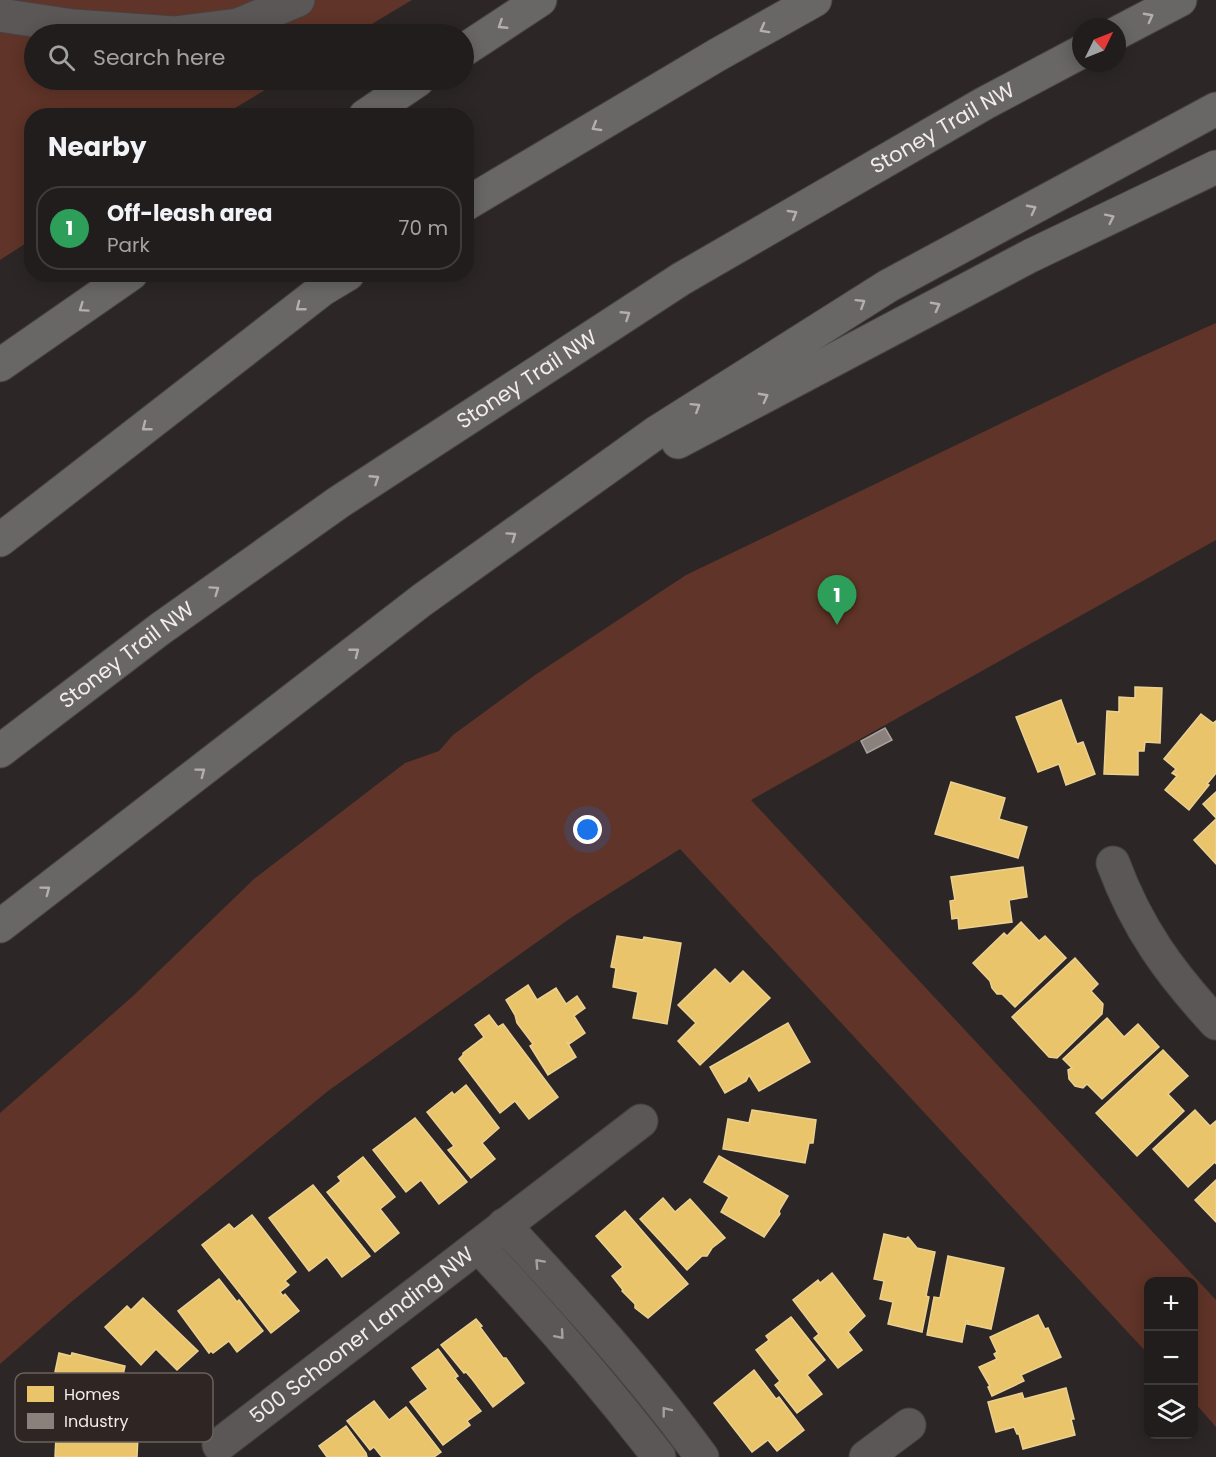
<!DOCTYPE html>
<meta charset="utf-8">
<style>
:root{--surface:#211d1c;--page:#292625;--text:#f1f3f6;--muted:#a2a2a3;--line:#3e3b3b;--accent:#aca6a5}
body{margin:0;font-family:Poppins,sans-serif;background:var(--page);color:var(--text)}
.controls{position:absolute;right:18px;bottom:18px;display:grid;overflow:hidden;border-radius:12px;box-shadow:0 3px 15px #0003}
.controls button{width:54px;height:54px;display:grid;place-items:center;padding:0;border:0;border-bottom:2px solid var(--line);background:var(--surface);color:var(--text);font:30px sans-serif}
.compass{position:absolute;left:1072px;top:18px;width:54px;height:54px;border-radius:50%;background:var(--surface);box-shadow:0 3px 15px #0003;rotate:47deg}
.you{position:absolute;left:588px;top:830px;width:21px;height:21px;margin:-15px;border:4px solid #fff;border-radius:50%;background:#1a73e8;box-shadow:0 0 0 9px #1a73e833}
.badge{display:grid;place-items:center;width:39px;height:39px;border-radius:50%;background:var(--accent);color:#fff;font-size:20px;font-weight:700}
.pin{position:absolute;translate:-50% -50px;filter:drop-shadow(0 2px 3px #0008)}
.pin::after{content:'';position:absolute;top:32px;width:21px;height:18px;background:inherit;clip-path:polygon(0 0,100% 0,50% 100%)}
.list{margin:0;padding:0;list-style:none}
h2{display:flex;justify-content:space-between;align-items:center;height:78px;margin:0;padding:0 24px;font-size:26px}
h2 small{font-size:20px;font-weight:400;color:var(--muted)}
.list li{display:grid;grid-template-columns:39px 1fr auto;gap:18px;align-items:center;box-sizing:border-box;height:84px;margin:0 12px 12px;padding:0 12px;border:2px solid var(--line);border-radius:24px}
.list b{display:block;font-size:22px;white-space:nowrap}
.list p{margin:0;font-size:20px;white-space:nowrap;color:var(--muted)}
.list em{font-size:20px;font-style:normal;color:var(--muted)}
.icon{flex:none;width:33px;height:33px;fill:none;stroke:currentColor;stroke-width:2;stroke-linecap:round;stroke-linejoin:round}
.map{position:relative;flex:none;width:1216px;height:1457px;overflow:hidden}
.search{position:absolute;background:var(--surface);box-shadow:0 3px 15px #0003;left:24px;top:24px;width:450px;height:66px;display:flex;align-items:center;gap:15px;box-sizing:border-box;padding:0 21px;border-radius:33px;color:var(--muted);font-size:22px}
.panel{position:absolute;background:var(--surface);box-shadow:0 3px 15px #0003;left:24px;top:108px;width:450px;height:174px;border-radius:24px}
.map>svg:first-child{display:block}
.green{fill:#603428}
.homes{fill:#e9c46a;stroke:#ebd090;stroke-width:1.5}
.industry{fill:#8a817c;stroke:#a9a19d;stroke-width:1.5}
.lines{fill:none;stroke-linecap:round;stroke-linejoin:round}
.minor-casing{stroke:#474342;stroke-width:35}
.highway-casing{stroke:#474342;stroke-width:35}
.minor{stroke:#5a5756;stroke-width:33}
.highway{stroke:#696666;stroke-width:33}
.oneway{stroke:#b4afae}
.oneway2{stroke:#a6a1a0}
.labels{text-anchor:middle;stroke-width:6;stroke-linejoin:round;paint-order:stroke}
.street-label{font-size:21px;fill:#f1ebe9;stroke:#2f2623}
.key{fill:#2f2623;stroke:#69615e;stroke-width:1.5}
.key-label{font-size:16px;fill:#f1ebe9}
</style>
<div class="map">
<svg width="1216" height="1457" viewBox="0 0 1216 1457">
<rect width="100%" height="100%" fill="#2c2726"/>
<g class="green">
<polygon points="0,0 412,0 355,34 34,34 34,80 282,80 223,115 32,116 31,240 0,260"/>
<polygon points="1216,323 1216,540 751,800 1216,1300 1216,1427 1194,1402 1194,1282 1148,1282 1148,1354 680,849 572,917 328,1091 70,1303 0,1364 0,1113 133,996 254,879 405,763 439,751 453,735 535,675 686,575 1129,362"/>
</g>
<g class="homes">
<polygon points="1135,687 1162,688 1160,743 1145,742 1144,751 1138,751 1138,775 1104,774 1107,711 1119,712 1119,697 1135,698"/>
<polygon points="1061,700 1077,744 1083,742 1095,774 1066,785 1059,764 1038,772 1016,717"/>
<polygon points="1201,714 1213,723 1216,721 1216,773 1207,784 1209,785 1189,810 1165,790 1177,776 1172,773 1176,769 1164,759"/>
<polygon points="951,782 1005,798 999,819 1027,827 1018,858 935,834"/>
<polygon points="1216,792 1216,818 1203,804"/>
<polygon points="1216,819 1216,864 1194,840"/>
<polygon points="1023,867 1027,897 1009,900 1012,922 959,929 958,918 952,919 950,901 955,900 951,877"/>
<polygon points="1021,922 1039,941 1045,936 1066,958 1015,1007 1002,994 997,994 992,988 990,981 973,963 1004,933 1007,936"/>
<polygon points="617,936 643,940 644,937 681,943 667,1024 633,1018 638,992 613,987 616,968 611,967"/>
<polygon points="1075,958 1098,984 1091,991 1103,1004 1102,1014 1057,1058 1049,1057 1012,1017"/>
<polygon points="715,969 730,984 743,971 770,998 700,1065 678,1041 696,1023 678,1005"/>
<polygon points="528,985 537,1000 556,988 566,1004 577,996 585,1008 574,1016 585,1033 569,1044 567,1042 576,1057 548,1075 530,1046 533,1044 517,1023 515,1015 506,1000"/>
<polygon points="489,1015 498,1027 503,1024 558,1097 529,1119 515,1101 500,1113 459,1059 463,1055 463,1053 484,1037 475,1025"/>
<polygon points="1107,1018 1124,1037 1138,1024 1159,1047 1102,1099 1087,1084 1083,1088 1075,1086 1069,1079 1068,1070 1072,1068 1063,1059"/>
<polygon points="788,1023 810,1062 759,1091 749,1075 746,1081 725,1093 710,1067"/>
<polygon points="1163,1050 1188,1076 1168,1094 1184,1111 1137,1156 1096,1113"/>
<polygon points="466,1085 499,1128 482,1143 495,1159 471,1178 448,1150 454,1146 427,1112 452,1092 454,1095"/>
<polygon points="752,1110 816,1120 813,1143 809,1143 805,1163 723,1149 728,1119 749,1123"/>
<polygon points="1195,1110 1210,1126 1216,1121 1216,1164 1215,1162 1188,1187 1153,1149"/>
<polygon points="415,1118 467,1182 439,1204 421,1180 406,1192 373,1150"/>
<polygon points="719,1156 788,1196 779,1211 780,1214 764,1237 721,1212 729,1197 704,1182"/>
<polygon points="363,1157 395,1197 380,1209 399,1233 375,1252 327,1192 341,1181 338,1177"/>
<polygon points="1216,1180 1216,1222 1195,1200"/>
<polygon points="313,1185 370,1256 342,1277 327,1257 309,1271 269,1218"/>
<polygon points="663,1198 675,1212 690,1199 725,1238 712,1248 707,1256 702,1256 687,1270 640,1219"/>
<polygon points="625,1211 688,1284 648,1318 635,1308 635,1304 622,1291 623,1290 612,1276 623,1267 596,1236"/>
<polygon points="252,1215 296,1272 285,1281 289,1285 280,1292 283,1296 285,1294 299,1311 271,1333 202,1245 229,1224 234,1229"/>
<polygon points="884,1234 906,1239 908,1237 917,1248 935,1252 926,1296 929,1297 922,1332 888,1324 893,1302 880,1299 884,1281 874,1279"/>
<polygon points="948,1256 1004,1268 991,1329 967,1324 968,1321 966,1321 962,1342 927,1335 934,1297 940,1298"/>
<polygon points="832,1273 865,1316 848,1332 862,1350 838,1368 814,1338 819,1334 793,1300 818,1280 820,1283"/>
<polygon points="219,1279 237,1302 239,1300 263,1331 237,1352 229,1341 213,1353 211,1351 209,1353 178,1311"/>
<polygon points="143,1298 198,1351 177,1370 156,1349 141,1365 105,1327 127,1306 131,1310"/>
<polygon points="1038,1315 1045,1329 1048,1328 1061,1357 1021,1375 1024,1381 992,1396 988,1387 990,1386 979,1367 997,1359 994,1354 997,1352 990,1337"/>
<polygon points="791,1317 825,1360 807,1375 822,1394 797,1413 775,1385 780,1381 756,1350 769,1340 766,1336"/>
<polygon points="476,1319 482,1326 480,1327 503,1358 506,1358 524,1383 493,1407 472,1379 466,1372 464,1373 441,1345"/>
<polygon points="438,1349 458,1376 455,1378 481,1411 467,1421 470,1425 443,1445 410,1402 428,1389 412,1368"/>
<polygon points="59,1353 71,1356 72,1353 125,1366 120,1389 145,1395 137,1429 96,1419 97,1416 56,1407 61,1384 58,1380 60,1373 55,1372"/>
<polygon points="754,1370 776,1399 779,1397 804,1430 777,1451 768,1440 752,1452 714,1403"/>
<polygon points="1066,1388 1074,1419 1071,1419 1075,1435 1023,1449 1019,1434 1017,1434 1014,1427 996,1432 988,1402 1022,1393 1024,1399"/>
<polygon points="374,1401 389,1420 406,1407 441,1452 434,1457 382,1457 374,1447 370,1450 347,1421"/>
<polygon points="346,1426 366,1453 367,1457 327,1457 319,1446"/>
<polygon points="103,1434 138,1435 137,1457 55,1457 56,1437 103,1438"/>
</g>
<polygon class="industry" points="885,728 892,740 867,753 861,741"/>
<g class="lines">
<defs>
<g id="minor">
<polyline points="0,15 73,26 174,33 238,25 298,0"/>
<path d="M1113,863C1137,928 1169,972 1216,1023"/>
<path d="M504,1225C573,1299 642,1375 702,1457"/>
<path d="M478,1246C542,1314 602,1383 659,1457"/>
<path id="s1" d="M219,1445L641,1121"/>
<polyline points="866,1457 909,1425"/>
</g>
<g id="highway">
<polyline points="1117,33 1180,0"/>
<polyline points="464,50 540,0"/>
<polyline points="365,116 418,80"/>
<polyline points="466,204 717,55 815,0"/>
<polyline points="0,365 131,274"/>
<polyline points="678,442 1030,256 1216,167"/>
<polyline points="0,540 323,289 348,274"/>
<path id="s2" d="M0,751L160,629L339,502L681,279L985,103L1081,52"/>
<polyline points="0,926 422,600 657,432 888,286 1216,109"/>
</g>
</defs>
<use href="#minor" class="minor-casing"/>
<use href="#highway" class="highway-casing"/>
<use href="#minor" class="minor"/>
<use href="#highway" class="highway"/>
</g>
<defs><path id="oneway-chevron" d="M-2-3.5L2.5 0L-2 3.5" fill="none" stroke-width="1.6" stroke-linecap="round" stroke-linejoin="round" transform="scale(1.5)"/></defs>
<g class="oneway">
<use href="#oneway-chevron" transform="translate(1149 17) rotate(-28)"/>
<use href="#oneway-chevron" transform="translate(502 25) rotate(147)"/>
<use href="#oneway-chevron" transform="translate(764 29) rotate(151)"/>
<use href="#oneway-chevron" transform="translate(596 127) rotate(149)"/>
<use href="#oneway-chevron" transform="translate(1032 209) rotate(-28)"/>
<use href="#oneway-chevron" transform="translate(793 214) rotate(-30)"/>
<use href="#oneway-chevron" transform="translate(1110 218) rotate(-26)"/>
<use href="#oneway-chevron" transform="translate(861 303) rotate(-32)"/>
<use href="#oneway-chevron" transform="translate(936 306) rotate(-28)"/>
<use href="#oneway-chevron" transform="translate(300 307) rotate(142)"/>
<use href="#oneway-chevron" transform="translate(83 308) rotate(145)"/>
<use href="#oneway-chevron" transform="translate(626 315) rotate(-33)"/>
<use href="#oneway-chevron" transform="translate(764 397) rotate(-28)"/>
<use href="#oneway-chevron" transform="translate(696 407) rotate(-32)"/>
<use href="#oneway-chevron" transform="translate(146 427) rotate(142)"/>
<use href="#oneway-chevron" transform="translate(375 479) rotate(-33)"/>
<use href="#oneway-chevron" transform="translate(512 536) rotate(-35)"/>
<use href="#oneway-chevron" transform="translate(215 590) rotate(-35)"/>
<use href="#oneway-chevron" transform="translate(355 652) rotate(-38)"/>
<use href="#oneway-chevron" transform="translate(201 772) rotate(-37)"/>
<use href="#oneway-chevron" transform="translate(46 890) rotate(-37)"/>
</g>
<g class="oneway2">
<use href="#oneway-chevron" transform="translate(539 1263) rotate(-133)"/>
<use href="#oneway-chevron" transform="translate(560 1335) rotate(49)"/>
<use href="#oneway-chevron" transform="translate(666 1411) rotate(-128)"/>
</g>
<g class="labels">
<g class="street-label">
<text dy="7" stroke="none"><textPath href="#s2" startOffset="1131">Stoney Trail NW</textPath></text>
<text dy="7" stroke="none"><textPath href="#s2" startOffset="645">Stoney Trail NW</textPath></text>
<text dy="7" stroke="none"><textPath href="#s2" startOffset="159">Stoney Trail NW</textPath></text>
<text dy="7" stroke="none"><textPath href="#s1" startOffset="180">500 Schooner Landing NW</textPath></text>
</g>
</g>
<rect x="15" y="1373" width="198" height="69" rx="9" class="key"/>
<rect x="27" y="1386" width="27" height="16" fill="#e9c46a"/>
<rect x="27" y="1413" width="27" height="16" fill="#8a817c"/>
<g class="key-label">
<text x="64" y="1400">Homes</text>
<text x="64" y="1427">Industry</text>
</g>
</svg>
<div class="controls">
<button>+</button>
<button>−</button>
<button><svg class="icon" aria-label="layers" viewBox="0 0 24 24"><path d="M12 4l9 5-9 5-9-5zM3 14l9 5 9-5"/></svg></button>
</div>
<svg class="compass" viewBox="-18 -18 36 36"><path d="M0-13l5 13h-10z" fill="#e53935"/><path d="M0 13l5-13h-10z" fill="#a2a2a3"/></svg>
<div class="you"></div>
<div class="pin badge" style="left:837px;top:625px;background:#2e9e5b">1</div>
<div class="search"><svg class="icon" aria-label="search" viewBox="0 0 24 24"><circle cx="10" cy="10" r="6"/><path d="M15 15l6 6"/></svg>Search here</div>
<section class="panel">
<h2>Nearby<small></small></h2>
<ul class="list">
<li><span class="badge" style="background:#2e9e5b">1</span><div><b>Off-leash area</b><p>Park</p></div><em>70 m</em></li>
</ul>
</section>
</div>
